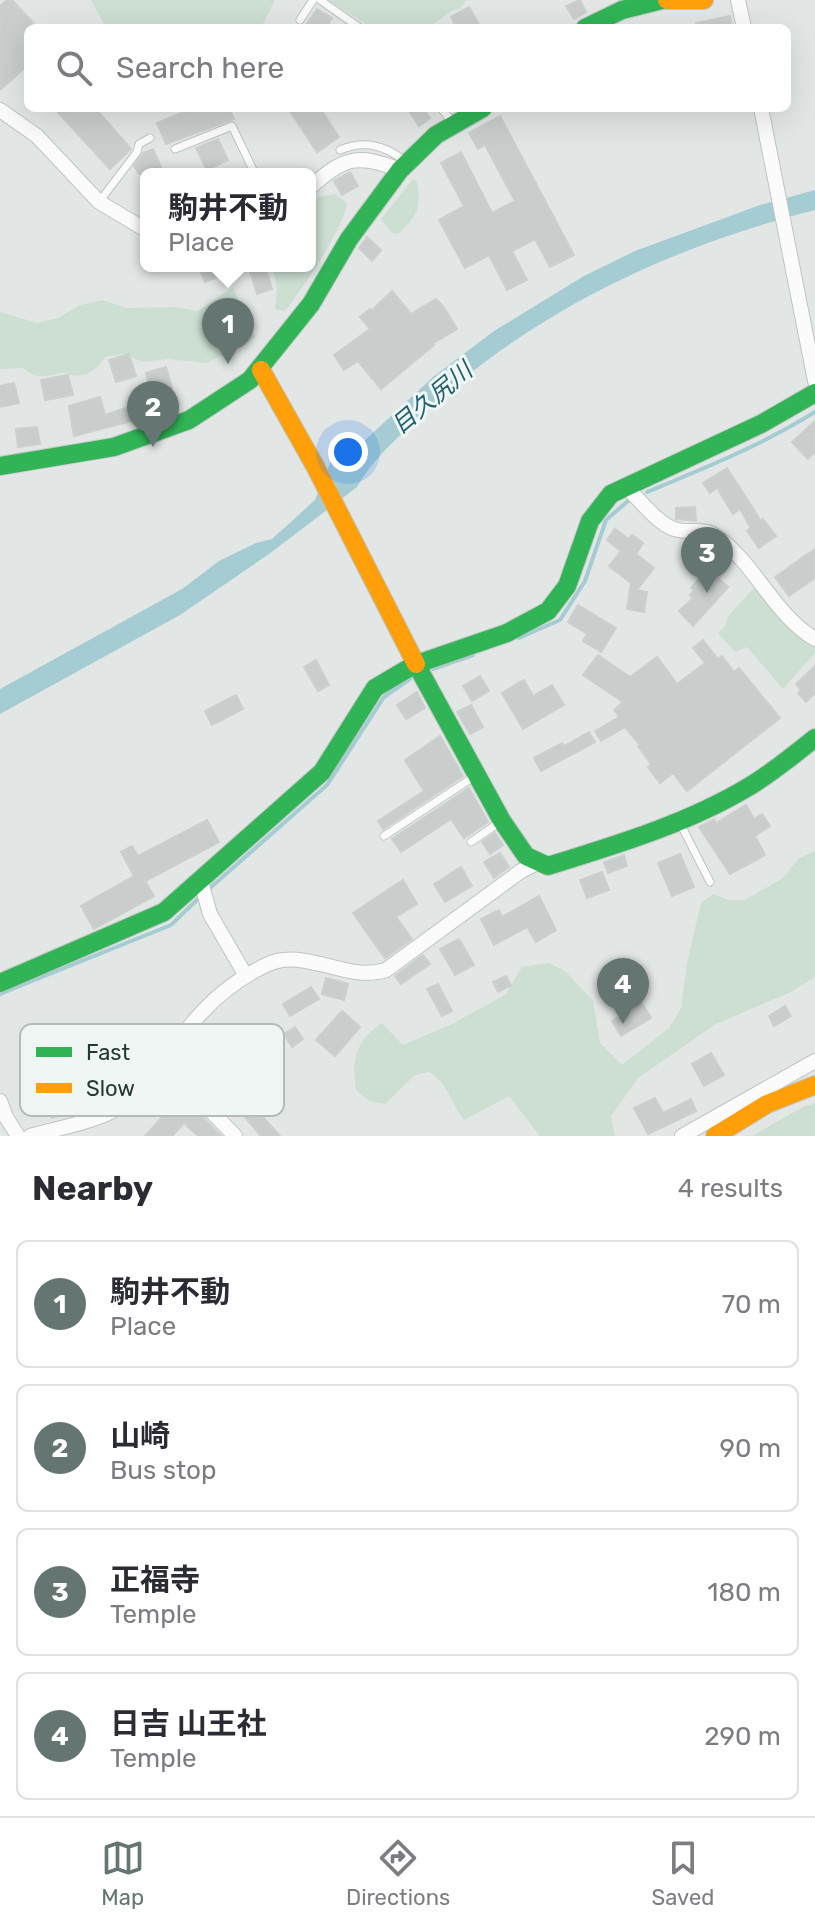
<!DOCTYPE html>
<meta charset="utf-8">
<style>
:root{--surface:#fff;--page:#f7f7f7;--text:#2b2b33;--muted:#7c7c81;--line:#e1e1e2;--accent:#657571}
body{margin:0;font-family:Rubik,"Noto Sans JP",sans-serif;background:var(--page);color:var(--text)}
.you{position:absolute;left:348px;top:452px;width:28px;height:28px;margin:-20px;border:6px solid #fff;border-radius:50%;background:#1a73e8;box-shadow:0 0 0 12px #1a73e833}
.badge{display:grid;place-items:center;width:52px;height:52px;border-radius:50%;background:var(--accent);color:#fff;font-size:26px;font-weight:700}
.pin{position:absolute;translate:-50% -66px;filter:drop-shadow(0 2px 4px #0008)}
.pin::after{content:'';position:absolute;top:42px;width:28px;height:24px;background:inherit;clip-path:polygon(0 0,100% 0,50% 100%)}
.popup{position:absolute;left:140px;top:168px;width:176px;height:104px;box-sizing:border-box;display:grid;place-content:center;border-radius:12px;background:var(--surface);filter:drop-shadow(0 2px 6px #0005);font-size:26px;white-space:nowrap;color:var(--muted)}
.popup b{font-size:30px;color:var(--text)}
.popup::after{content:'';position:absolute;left:50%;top:100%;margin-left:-16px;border:16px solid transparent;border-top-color:var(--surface)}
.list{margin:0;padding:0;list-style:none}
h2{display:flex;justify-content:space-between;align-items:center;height:104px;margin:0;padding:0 32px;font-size:34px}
h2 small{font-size:26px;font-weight:400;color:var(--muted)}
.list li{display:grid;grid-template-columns:52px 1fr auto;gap:24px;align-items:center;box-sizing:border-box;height:128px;margin:0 16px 16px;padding:0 16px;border:2px solid var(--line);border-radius:12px}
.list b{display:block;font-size:30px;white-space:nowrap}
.list p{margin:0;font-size:26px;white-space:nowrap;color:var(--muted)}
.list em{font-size:26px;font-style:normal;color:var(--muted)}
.icon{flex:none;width:44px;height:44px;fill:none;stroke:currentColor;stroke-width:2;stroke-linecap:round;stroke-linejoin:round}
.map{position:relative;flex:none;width:815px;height:1136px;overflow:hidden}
.search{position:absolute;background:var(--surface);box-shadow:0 8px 32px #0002;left:24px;right:24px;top:24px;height:88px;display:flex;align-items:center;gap:20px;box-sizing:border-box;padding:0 28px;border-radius:12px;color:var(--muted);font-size:30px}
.sheet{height:680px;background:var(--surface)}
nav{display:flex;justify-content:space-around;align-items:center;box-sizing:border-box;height:112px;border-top:2px solid var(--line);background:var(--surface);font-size:22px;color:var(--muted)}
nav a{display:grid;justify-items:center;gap:4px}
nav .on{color:var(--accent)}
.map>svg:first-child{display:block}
.green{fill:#ccdfd2}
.water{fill:#a5ccd3}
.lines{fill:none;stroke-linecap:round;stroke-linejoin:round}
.stream{stroke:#a5ccd3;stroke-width:4}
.building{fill:#c9cecc;stroke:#cbd0ce;stroke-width:2}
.lane-casing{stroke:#bfc4c2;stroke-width:9}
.street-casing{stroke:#bfc4c2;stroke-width:16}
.fast-casing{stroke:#bec5c2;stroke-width:20}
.slow-casing{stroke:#bec5c2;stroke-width:20}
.lane{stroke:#fbfbfb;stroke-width:7}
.street{stroke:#fbfbfb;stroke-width:14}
.fast{stroke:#30b455;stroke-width:18}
.slow{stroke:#ff9f0a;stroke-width:18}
.labels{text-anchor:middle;stroke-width:6;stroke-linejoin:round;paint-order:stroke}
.water-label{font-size:24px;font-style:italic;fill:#21616f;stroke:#f0f6f3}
.key{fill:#f0f6f3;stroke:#b2bdb9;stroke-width:2}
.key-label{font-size:22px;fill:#223832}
</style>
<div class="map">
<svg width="815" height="1136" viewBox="0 0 815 1136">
<rect width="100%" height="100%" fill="#e2e7e5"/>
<g class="green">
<polygon points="91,0 275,0 261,28 106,28"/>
<polygon points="328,0 467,0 459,9 451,11 428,28 372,28"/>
<path d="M413,179L417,182C422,208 417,216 398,234L392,233L381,219Z"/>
<path d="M335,194L347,203C343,231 303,287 285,311L275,309L277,290L273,266H310V204L318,197Z"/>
<path d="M233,287L255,337L243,347L233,349L207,363L167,359L143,362L123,354L105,357C97,369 88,378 72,375C66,374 66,372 60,373C44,377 36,379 23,368L0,369V312L37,323L58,318L80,305L103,300L126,308L175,307L198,311Z"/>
<path d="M758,588C775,612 791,630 815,646V653L783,689L747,647L735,652L718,633L726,625L728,616L753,589Z"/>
<path d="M815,851V977L791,992L716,1024L638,1078L611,1116L615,1136H540L509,1096L464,1120C450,1102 449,1084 429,1072L415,1075L385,1104L369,1101L356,1090C351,1059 356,1041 382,1023L403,1045L450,1025L505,995L522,967L549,963L566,972L593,1001L600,1043L622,1065L669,1028L681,1008L687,963L701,903L713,894L728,900H745L783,878L799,858Z"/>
<polygon points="815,1103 815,1136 752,1136 803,1107"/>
</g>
<path class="water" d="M815,190V210C669,247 528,313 418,419C396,439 372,460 357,487L269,554L180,615L0,714V689L182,589L219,561L256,543L272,539L315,500L331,461L361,444L433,377L494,331L584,276L635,251L760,205Z"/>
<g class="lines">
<g class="stream">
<path d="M647,492C705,468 762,445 815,412"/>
<polyline points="519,638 560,620 585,581 606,520 628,501"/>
<polyline points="433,669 473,655"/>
<polyline points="210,888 327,785 384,697 410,679"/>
<polyline points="0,994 171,925 201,896"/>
</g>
</g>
<g class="building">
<polygon points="7,0 12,0 38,28 28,28 28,65 0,90 0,6"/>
<polygon points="580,0 586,12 574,19 566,6"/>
<polygon points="469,7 481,28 457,28 451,17"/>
<polygon points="317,9 332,18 326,28 304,28"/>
<polygon points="730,16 732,28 697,28 696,23"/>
<polygon points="54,108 95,108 131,149 110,169"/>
<polygon points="193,108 229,108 234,119 166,144 157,123"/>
<polygon points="288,108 320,108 339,137 317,152"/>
<polygon points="416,108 423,108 430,118 419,126 410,112"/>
<polygon points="500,116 574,255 550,267 535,239 512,251 527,280 507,290 489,255 465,268 439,220 464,206 441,163 461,152 492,213 515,201 485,145 478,149 469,133"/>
<polygon points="218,139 228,160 207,170 196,148"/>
<polygon points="153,149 164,174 139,174 134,166 143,153"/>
<polygon points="350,172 358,186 342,195 334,181"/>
<polygon points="367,237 381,250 372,261 359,248"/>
<polygon points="198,266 216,266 220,276 205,282"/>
<polygon points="265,266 272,289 257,294 250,271"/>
<polygon points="392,291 411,314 436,299 443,306 457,329 432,344 434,345 381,389 358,361 344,370 334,355 370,329 360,317 370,309 372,310"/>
<polygon points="129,354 136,376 116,382 109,360"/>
<polygon points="166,367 172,388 152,394 146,373"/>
<polygon points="68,375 73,395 45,400 41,380"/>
<polygon points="14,383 19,403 0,407 0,386"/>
<polygon points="100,397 105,415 147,401 151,416 74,436 69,406"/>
<polygon points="815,421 815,452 808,459 792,442"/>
<polygon points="37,427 40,444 18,447 16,429"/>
<polygon points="727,468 761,521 763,519 776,536 759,548 747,531 751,528 740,509 733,514 717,488 710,493 703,483"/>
<polygon points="695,507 696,521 676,519 676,508"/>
<polygon points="615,529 629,539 632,535 643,543 636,554 654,568 637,590 647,592 644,612 627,609 631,583 609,566 621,551 607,540"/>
<polygon points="701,541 726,563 716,576 728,587 693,626 679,611 693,598 690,595 694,590 691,588 710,565 693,551"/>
<polygon points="815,549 815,578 789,596 775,577"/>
<polygon points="578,605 616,628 601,652 583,641 587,634 568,622"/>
<polygon points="703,640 718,659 722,656 734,672 739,668 780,718 687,791 673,773 660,783 648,767 651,764 638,746 640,745 625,727 601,741 595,731 619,717 614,710 623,702 583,675 598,655 630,677 657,657 677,684 705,663 693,648"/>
<polygon points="316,660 329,685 318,691 304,667"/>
<polygon points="815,666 815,693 806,702 798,693 801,690 796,684"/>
<polygon points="480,676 489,691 472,701 463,686"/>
<polygon points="524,680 533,696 552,685 564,705 523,729 502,693"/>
<polygon points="417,692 425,708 406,719 397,705"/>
<polygon points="236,695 243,709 212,725 205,711"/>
<polygon points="471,705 483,727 470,734 457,712"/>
<polygon points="589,732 595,742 541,771 534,758 562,743 564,746"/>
<polygon points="440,736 463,776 383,829 378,821 424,791 405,760"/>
<polygon points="469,788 488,822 464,838 451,819 401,852 392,839"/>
<polygon points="746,805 754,819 762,814 770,826 755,836 765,855 730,874 699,827 714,819 716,823"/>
<polygon points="207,820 219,842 145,881 154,896 94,929 81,906 134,876 121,852 132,846 138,856"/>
<polygon points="495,833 503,845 490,854 482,842"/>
<polygon points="500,853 509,867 494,878 484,862"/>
<polygon points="680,854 694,887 672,896 658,863"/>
<polygon points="624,855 627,866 608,873 604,862"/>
<polygon points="461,867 472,886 445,902 434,884"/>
<polygon points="602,872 609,890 587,898 580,880"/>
<polygon points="403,880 417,904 396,917 412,939 385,958 353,913"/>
<polygon points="539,896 556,930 536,942 527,927 494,945 481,919 499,910 502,917"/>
<polygon points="459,939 474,965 455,975 440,949"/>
<polygon points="423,955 430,964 401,984 395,976"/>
<polygon points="506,976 511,985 498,992 493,982"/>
<polygon points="326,978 348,984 344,1000 322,994"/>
<polygon points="438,984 452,1011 442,1016 427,989"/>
<polygon points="311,987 319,999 290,1016 283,1004"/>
<polygon points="642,1003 651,1018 621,1036 612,1021"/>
<polygon points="785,1006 791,1016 774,1026 769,1016"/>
<polygon points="342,1011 360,1027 335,1056 316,1040"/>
<polygon points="295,1027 303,1039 292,1047 284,1034"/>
<polygon points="197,1051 215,1069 204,1080 186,1061"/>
<polygon points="711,1053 724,1075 704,1086 692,1064"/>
<polygon points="220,1070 237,1088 280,1136 261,1136 239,1110 237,1112 211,1079"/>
<polygon points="97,1071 108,1098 91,1105 81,1077"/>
<polygon points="54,1073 70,1111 52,1118 42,1093 46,1092 40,1082"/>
<polygon points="164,1081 179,1093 221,1136 198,1136 184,1123 172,1136 145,1136 165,1114 149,1099"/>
<polygon points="655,1098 663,1113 691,1099 696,1111 648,1134 634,1108"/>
</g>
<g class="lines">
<defs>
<g id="lane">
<polyline points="320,0 360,28"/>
<polyline points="300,20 313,0"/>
<polyline points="441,108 452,122"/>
<polyline points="175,149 232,126 255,174"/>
<path d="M340,150C365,140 384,145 405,161"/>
<polyline points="99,202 137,152 139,144 150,138"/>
<polyline points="680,823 710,882"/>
<polyline points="384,836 475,776"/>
<polyline points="471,842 500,822"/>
</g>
<g id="street">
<polyline points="738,0 744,28"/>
<polyline points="761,108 815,381"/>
<polyline points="0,110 37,136 99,202 146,230"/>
<path d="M310,188C343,157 358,153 400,170"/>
<path d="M627,488C640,500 657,523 674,529C688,534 703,527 716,536C756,564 773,614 815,639"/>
<polyline points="200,878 210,914 246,976"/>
<polyline points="166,1065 235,1136"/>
<polyline points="0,1101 6,1117 18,1136"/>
<path d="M30,1136C62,1127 101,1121 129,1102C157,1083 169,1052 190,1026C210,1001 237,979 266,965C304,946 346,983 386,970L521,871L537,863"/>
<polyline points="682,1136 815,1061"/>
</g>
<g id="fast">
<polyline points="585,28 622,10 662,0"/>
<polyline points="0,466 114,447 189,420 250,380 311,304 349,239 400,170 436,135 483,108"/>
<path d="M416,664L502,821L526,856L548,866C616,845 689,823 750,786C773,772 794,755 815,738"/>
<polyline points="0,983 164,912 322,772 375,688 414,665 507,633 548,611 567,586 590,521 611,494 761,424 815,393"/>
</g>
<g id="slow">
<polyline points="667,0 704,0"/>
<polyline points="261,370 315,466 416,664"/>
<polyline points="715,1136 767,1104 815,1085"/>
</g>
</defs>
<use href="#lane" class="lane-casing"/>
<use href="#street" class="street-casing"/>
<use href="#fast" class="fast-casing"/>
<use href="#slow" class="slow-casing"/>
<use href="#lane" class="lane"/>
<use href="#street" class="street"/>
<use href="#fast" class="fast"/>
<use href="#slow" class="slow"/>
</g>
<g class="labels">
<g class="water-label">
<text transform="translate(432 398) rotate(-40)" y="8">目久尻川</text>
</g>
</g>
<rect x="20" y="1024" width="264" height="92" rx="12" class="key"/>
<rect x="36" y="1047" width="36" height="10" fill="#30b455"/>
<rect x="36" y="1083" width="36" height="10" fill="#ff9f0a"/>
<g class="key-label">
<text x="86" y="1060">Fast</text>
<text x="86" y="1096">Slow</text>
</g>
</svg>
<div class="you"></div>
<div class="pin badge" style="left:228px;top:364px">1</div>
<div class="popup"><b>駒井不動</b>Place</div>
<div class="pin badge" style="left:153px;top:447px">2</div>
<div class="pin badge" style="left:707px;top:593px">3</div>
<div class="pin badge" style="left:623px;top:1024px">4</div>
<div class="search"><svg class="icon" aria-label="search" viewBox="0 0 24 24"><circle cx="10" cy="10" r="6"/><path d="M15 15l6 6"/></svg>Search here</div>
</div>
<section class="sheet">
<h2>Nearby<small>4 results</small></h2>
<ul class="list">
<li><span class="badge">1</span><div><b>駒井不動</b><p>Place</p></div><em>70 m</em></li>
<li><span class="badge">2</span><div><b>山崎</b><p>Bus stop</p></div><em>90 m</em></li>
<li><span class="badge">3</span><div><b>正福寺</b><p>Temple</p></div><em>180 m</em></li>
<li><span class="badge">4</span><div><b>日吉 山王社</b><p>Temple</p></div><em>290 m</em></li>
</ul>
</section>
<nav>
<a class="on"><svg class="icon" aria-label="map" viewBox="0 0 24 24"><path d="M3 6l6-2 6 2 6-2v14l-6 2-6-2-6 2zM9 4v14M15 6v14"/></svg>Map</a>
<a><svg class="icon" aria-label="directions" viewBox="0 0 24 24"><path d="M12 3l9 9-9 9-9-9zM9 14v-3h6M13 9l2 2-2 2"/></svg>Directions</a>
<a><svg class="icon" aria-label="saved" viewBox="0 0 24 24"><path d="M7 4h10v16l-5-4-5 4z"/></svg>Saved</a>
</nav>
